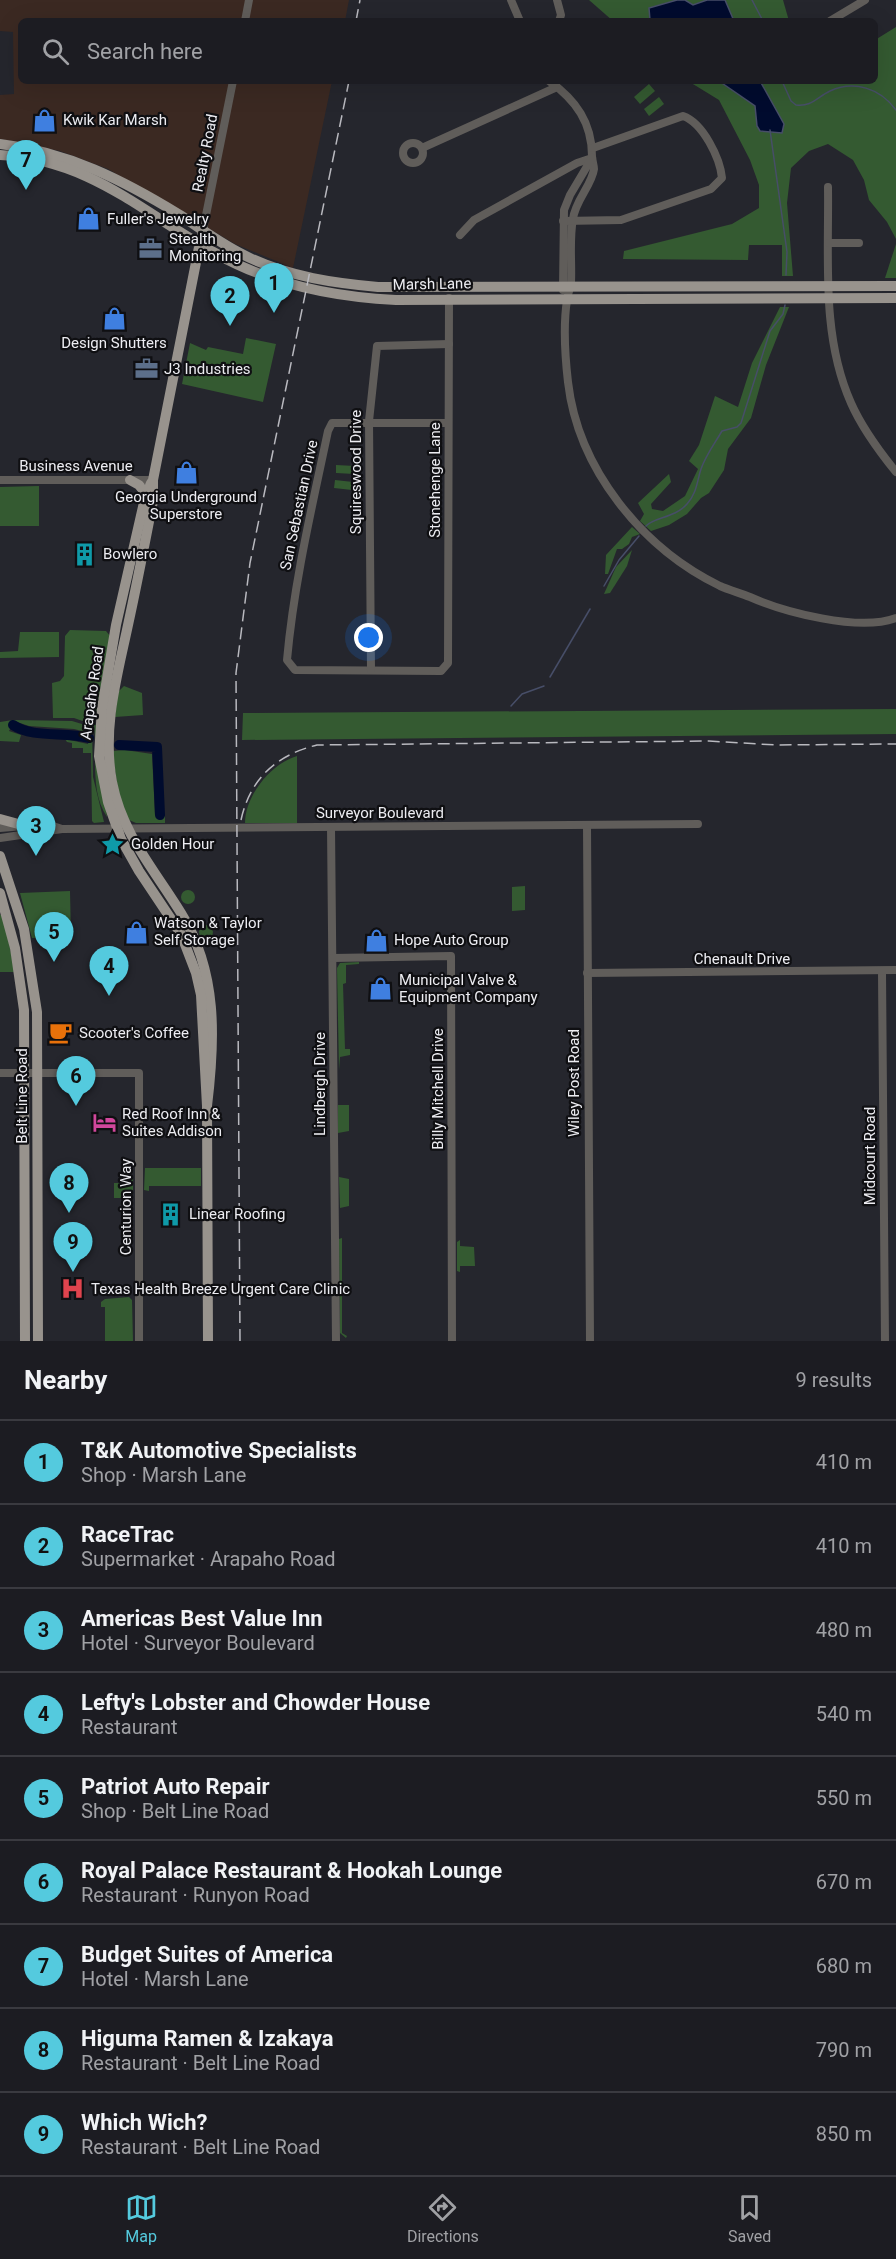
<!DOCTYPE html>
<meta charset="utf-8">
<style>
:root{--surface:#1c1c22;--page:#29292f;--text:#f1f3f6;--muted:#a0a1a5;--line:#3a3a40;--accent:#54cade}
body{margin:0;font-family:Roboto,sans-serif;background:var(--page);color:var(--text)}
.you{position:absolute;left:369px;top:638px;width:21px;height:21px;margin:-15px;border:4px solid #fff;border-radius:50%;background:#1a73e8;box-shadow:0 0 0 9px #1a73e833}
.badge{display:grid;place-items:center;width:39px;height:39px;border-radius:50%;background:var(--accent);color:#111;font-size:20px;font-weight:700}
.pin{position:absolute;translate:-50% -50px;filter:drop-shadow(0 2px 3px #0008)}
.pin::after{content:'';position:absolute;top:32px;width:21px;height:18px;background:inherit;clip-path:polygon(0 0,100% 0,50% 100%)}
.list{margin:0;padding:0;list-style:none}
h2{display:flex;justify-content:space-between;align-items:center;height:78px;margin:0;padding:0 24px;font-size:26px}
h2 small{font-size:20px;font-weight:400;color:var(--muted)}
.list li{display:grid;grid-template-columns:39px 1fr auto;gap:18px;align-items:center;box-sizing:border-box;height:84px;padding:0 24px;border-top:2px solid var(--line)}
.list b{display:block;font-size:22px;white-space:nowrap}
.list p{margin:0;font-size:20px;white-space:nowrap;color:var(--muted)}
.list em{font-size:20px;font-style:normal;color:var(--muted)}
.icon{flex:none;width:33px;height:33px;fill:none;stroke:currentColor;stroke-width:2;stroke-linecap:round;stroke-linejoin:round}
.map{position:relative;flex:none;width:896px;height:1341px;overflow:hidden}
.search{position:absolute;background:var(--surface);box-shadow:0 6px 24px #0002;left:18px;right:18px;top:18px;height:66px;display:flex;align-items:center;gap:15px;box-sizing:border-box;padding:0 21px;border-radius:9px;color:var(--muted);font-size:22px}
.sheet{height:834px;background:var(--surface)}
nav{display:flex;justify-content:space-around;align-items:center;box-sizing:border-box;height:84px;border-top:2px solid var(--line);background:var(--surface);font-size:16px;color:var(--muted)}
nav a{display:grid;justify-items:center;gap:3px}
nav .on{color:var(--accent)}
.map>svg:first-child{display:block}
.industrial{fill:#3b2922}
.green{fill:#345a31}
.water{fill:#000b2e;stroke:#474e68;stroke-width:1.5}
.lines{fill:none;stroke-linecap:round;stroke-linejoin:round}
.stream{stroke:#474e68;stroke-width:1.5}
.river{stroke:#000b2e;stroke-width:10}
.minor{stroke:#605d5a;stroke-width:8}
.major{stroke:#98938d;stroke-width:10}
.rail{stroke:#b9b9bf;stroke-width:1.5;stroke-dasharray:12 6;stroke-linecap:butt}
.labels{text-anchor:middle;stroke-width:4.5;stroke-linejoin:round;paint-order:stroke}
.poi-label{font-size:15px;fill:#ececf1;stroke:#0f0f12;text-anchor:start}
.street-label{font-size:15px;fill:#ececf1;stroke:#0f0f12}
</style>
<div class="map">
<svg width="896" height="1341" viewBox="0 0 896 1341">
<rect width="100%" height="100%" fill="#25262d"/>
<polygon class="industrial" points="0,0 349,0 345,21 21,21 21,81 332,81 293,268 235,244 108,169 60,151 0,139 0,95 14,94 13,32 0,31"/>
<g class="green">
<polygon points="589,0 783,0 789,21 613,21"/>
<polygon points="896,27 896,239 887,222 869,200 864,180 853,160 828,144 809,151 791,168 787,203 793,276 782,276 782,245 749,245 748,260 623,259 624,251 732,224 759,208 759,185 750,160 719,100 688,81 875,81 875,40"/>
<polygon points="649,84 655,91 640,104 634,97"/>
<polygon points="659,97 664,104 649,116 644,109"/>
<polygon points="896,244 896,278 885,278"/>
<polygon points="780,307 789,307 766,365 751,418 728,449 724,470 709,493 701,498 687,514 669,525 651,531 640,521 644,514 638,503 669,474 671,482 651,504 652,509 663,511 685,496 698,469 689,461 699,445 715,396 738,407 752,363"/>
<polygon points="246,338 276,344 263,402 182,384 190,343 206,350 208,347 243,354"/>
<polygon points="336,465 355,466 354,474 336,473"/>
<polygon points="335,480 353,482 352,490 334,488"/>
<polygon points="39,486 39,526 0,526 0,487"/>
<polygon points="632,527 640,534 632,537 629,544 622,549 617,549 608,574 605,574 606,555"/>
<polygon points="632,550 627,566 610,593 604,594 616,567"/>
<path d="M70,630L106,631L110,636L94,724L97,726L107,817C89,790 98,755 94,725L74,718H53L52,683L60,681L64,676L65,636Z"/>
<polygon points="20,632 59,632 59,657 0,658 0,652 18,651"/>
<polygon points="124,686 142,693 143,715 115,717 118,692"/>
<polygon points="896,709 896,734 242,740 243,713"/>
<polygon points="13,720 72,721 92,727 93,777 104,822 94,823 92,821 91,753 83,753 83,748 72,748 72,743 67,742 65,739 88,744 90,733 74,729 29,726 14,721 9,731 21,735 19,742 0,741 0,722"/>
<polygon points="125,750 152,754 155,815 165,816 165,823 136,823 129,820 120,802 112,751"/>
<path d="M297,756V823H245C245,795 272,763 297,756Z"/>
<polygon points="525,886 525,910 512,911 512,887"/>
<circle cx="188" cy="897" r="7"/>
<polygon points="70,891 71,937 32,938 20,893"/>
<polygon points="3,914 15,972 0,972 0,915"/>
<circle cx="206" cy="932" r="7"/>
<polygon points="359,962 359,964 346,965 346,983 343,984 345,1049 350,1049 350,1055 340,1057 339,1070 337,968 340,963"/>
<polygon points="338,1105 349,1105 349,1131 338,1133"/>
<polygon points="201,1168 201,1186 149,1186 149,1191 144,1190 145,1168"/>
<polygon points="122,1176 133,1178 133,1194 128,1198 114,1198 114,1183 122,1183"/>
<polygon points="339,1177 349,1179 349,1206 340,1208"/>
<polygon points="342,1238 342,1333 347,1336 346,1338 340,1333 339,1239"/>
<polygon points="460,1240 460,1246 474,1247 475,1266 460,1266 460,1272 457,1271 457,1242"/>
<polygon points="129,1297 132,1300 133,1341 105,1341 105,1307 101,1307 101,1302 105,1299"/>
</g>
<g class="water">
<polygon points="677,0 685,0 693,5 707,0 725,0 734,21 650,20 649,8"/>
<polygon points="719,81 760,81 784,124 782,133 760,131 757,126 755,106"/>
</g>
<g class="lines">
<g class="stream">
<polyline points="752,0 763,21"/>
<path d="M782,81L791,101L796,105C812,107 817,97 830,91C854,80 880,88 896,110"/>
<polyline points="770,130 787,252 786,275"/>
<path d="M646,526C654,517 675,518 687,504C697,493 697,481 701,469C706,455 715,443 722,431L737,427L741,423L770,331L783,314L785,305"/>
<polyline points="604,586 619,560 639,536"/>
<polyline points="550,677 590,609"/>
<polyline points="511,706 522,694 544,686"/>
</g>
<g class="river">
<path d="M13,725C34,739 65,731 89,738"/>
<polyline points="119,745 157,747 160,815"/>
</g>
<g class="minor">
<polyline points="511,0 520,21"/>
<polyline points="557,0 561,15 559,21"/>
<polyline points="245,21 249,0"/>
<polyline points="830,21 865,0"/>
<path d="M549,81C576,100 592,123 592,156C592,160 594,165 594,169C592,185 575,201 573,219C569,240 572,262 571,283C571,289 567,294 567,300C563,326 565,356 568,382C578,469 642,548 720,586C729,590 740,593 750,597C784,612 859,632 896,618"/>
<circle cx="413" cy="153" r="10"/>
<polyline points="422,148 557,87"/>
<path d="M828,187C829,258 821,336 851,403C862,428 879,451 896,472"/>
<path d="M563,221L621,220L711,189L722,178C720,158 703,123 683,116L593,148"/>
<polyline points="203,230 233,81"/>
<polyline points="460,235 474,220 577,163 592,158"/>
<polyline points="829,243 859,243"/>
<polyline points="563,290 564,210 570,195 592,158"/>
<path d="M448,423H332L328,431C312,507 294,582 287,660L295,670L441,671L448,663L449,298"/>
<polyline points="0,480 153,480"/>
<polyline points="371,670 369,421 377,346 449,344"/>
<polyline points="587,825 590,1341"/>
<polyline points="331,827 336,1341"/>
<polyline points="0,828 47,824 62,829"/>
<polyline points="0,838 62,829 698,824"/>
<polyline points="333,958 451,956 452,1341"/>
<polyline points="882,972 885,1341"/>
<polyline points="587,973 896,970"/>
<polyline points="0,1073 139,1073 139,1341"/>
</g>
<g class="major">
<path d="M0,144C68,152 123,180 180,215C203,230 225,247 250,258C291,277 334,283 378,287L896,286"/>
<path d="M0,155C92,160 142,213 217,254C272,285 334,297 396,300L896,298"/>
<path d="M201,237L153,480V501C145,542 137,584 128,625C117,677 102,728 112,782C122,834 154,869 181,913C218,972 215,1040 207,1106"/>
<polyline points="130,480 139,485 146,494"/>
<polyline points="151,483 145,498 116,625 102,708 99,756 108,802 121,839 139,871 181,934 196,973 201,995 207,1106 208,1341"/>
<polyline points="0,819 22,825"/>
<polyline points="0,856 24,929 37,1012 38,1341"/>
<polyline points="0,893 15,948 24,1010 25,1341"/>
</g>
<g class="rail">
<polyline points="356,21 360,0"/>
<path d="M241,820C250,779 276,755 317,745L709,741L776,745L896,744"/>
<polyline points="240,1341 236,673 250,563 349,81"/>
</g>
</g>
<defs>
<symbol id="shop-bare" viewBox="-9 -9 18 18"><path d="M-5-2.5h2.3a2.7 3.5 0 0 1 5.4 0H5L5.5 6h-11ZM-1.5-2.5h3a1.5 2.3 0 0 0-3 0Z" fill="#3f7fe0" stroke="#0f0f12" stroke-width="2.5" paint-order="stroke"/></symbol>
<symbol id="office-bare" viewBox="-9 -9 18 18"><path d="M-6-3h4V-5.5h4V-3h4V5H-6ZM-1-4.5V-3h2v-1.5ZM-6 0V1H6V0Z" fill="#5c6f8a" stroke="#0f0f12" stroke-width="2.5" paint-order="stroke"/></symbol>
<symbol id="building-bare" viewBox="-9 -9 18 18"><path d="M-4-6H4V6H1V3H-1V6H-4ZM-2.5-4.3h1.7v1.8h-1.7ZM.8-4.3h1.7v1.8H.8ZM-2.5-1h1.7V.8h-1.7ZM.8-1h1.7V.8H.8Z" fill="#0f9aa8" stroke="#0f0f12" stroke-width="2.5" paint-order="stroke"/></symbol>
<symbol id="sight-bare" viewBox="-9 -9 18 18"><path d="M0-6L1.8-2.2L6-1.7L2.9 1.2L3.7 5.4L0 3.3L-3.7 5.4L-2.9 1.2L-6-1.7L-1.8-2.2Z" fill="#0f9aa8" stroke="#0f0f12" stroke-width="2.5" paint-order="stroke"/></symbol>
<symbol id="cafe-bare" viewBox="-9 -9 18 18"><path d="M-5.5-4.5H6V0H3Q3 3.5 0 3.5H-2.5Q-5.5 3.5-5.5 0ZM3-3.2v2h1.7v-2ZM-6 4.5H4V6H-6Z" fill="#e8710a" stroke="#0f0f12" stroke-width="2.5" paint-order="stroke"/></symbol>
<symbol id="hotel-bare" viewBox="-9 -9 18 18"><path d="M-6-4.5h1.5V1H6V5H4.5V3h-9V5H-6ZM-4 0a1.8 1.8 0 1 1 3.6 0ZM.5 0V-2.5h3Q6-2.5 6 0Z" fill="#d1479c" stroke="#0f0f12" stroke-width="2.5" paint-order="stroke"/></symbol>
<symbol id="hospital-bare" viewBox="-9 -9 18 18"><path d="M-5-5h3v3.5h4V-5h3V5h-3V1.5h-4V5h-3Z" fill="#e0444e" stroke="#0f0f12" stroke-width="2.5" paint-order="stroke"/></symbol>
</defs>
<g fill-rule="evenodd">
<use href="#shop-bare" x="28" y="104" width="33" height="33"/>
<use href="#shop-bare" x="72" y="202" width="33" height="33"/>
<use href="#office-bare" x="134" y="232" width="33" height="33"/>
<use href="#shop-bare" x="98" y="302" width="33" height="33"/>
<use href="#office-bare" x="130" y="352" width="33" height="33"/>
<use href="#shop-bare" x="170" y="456" width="33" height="33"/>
<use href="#building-bare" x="68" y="538" width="33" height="33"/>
<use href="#sight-bare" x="96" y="828" width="33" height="33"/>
<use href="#shop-bare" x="120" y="916" width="33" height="33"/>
<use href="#shop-bare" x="360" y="924" width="33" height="33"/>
<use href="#shop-bare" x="364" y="972" width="33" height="33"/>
<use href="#cafe-bare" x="44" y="1016" width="33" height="33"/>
<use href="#hotel-bare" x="88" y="1106" width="33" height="33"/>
<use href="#building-bare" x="154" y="1198" width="33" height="33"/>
<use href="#hospital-bare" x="56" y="1272" width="33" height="33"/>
</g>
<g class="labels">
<g class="poi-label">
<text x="63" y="125">Kwik Kar Marsh</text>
<text x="107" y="224">Fuller's Jewelry</text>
<text x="169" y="244">Stealth<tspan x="169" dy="17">Monitoring</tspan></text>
<text x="114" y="348" text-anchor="middle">Design Shutters</text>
<text x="164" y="374">J3 Industries</text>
<text x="186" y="502" text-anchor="middle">Georgia Underground<tspan x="186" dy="17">Superstore</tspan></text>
<text x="103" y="559">Bowlero</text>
<text x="131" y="849">Golden Hour</text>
<text x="154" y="928">Watson &amp; Taylor<tspan x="154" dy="17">Self Storage</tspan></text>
<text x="394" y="945">Hope Auto Group</text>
<text x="399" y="985">Municipal Valve &amp;<tspan x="399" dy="17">Equipment Company</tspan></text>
<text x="79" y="1038">Scooter's Coffee</text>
<text x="122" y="1119">Red Roof Inn &amp;<tspan x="122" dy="17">Suites Addison</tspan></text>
<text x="189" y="1219">Linear Roofing</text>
<text x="91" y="1294">Texas Health Breeze Urgent Care Clinic</text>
</g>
<g class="street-label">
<text transform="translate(205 153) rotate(-79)" y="5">Realty Road</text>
<text transform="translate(432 284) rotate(-1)" y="5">Marsh Lane</text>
<text x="76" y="471">Business Avenue</text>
<text transform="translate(356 472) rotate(-90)" y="5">Squireswood Drive</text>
<text transform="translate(435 480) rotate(-90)" y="5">Stonehenge Lane</text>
<text transform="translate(299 505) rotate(-78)" y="5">San Sebastian Drive</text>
<text transform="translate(92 693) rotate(-82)" y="5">Arapaho Road</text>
<text x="380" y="818">Surveyor Boulevard</text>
<text x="742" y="964">Chenault Drive</text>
<text transform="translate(574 1083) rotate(-90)" y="5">Wiley Post Road</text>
<text transform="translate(320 1084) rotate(-90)" y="5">Lindbergh Drive</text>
<text transform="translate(438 1089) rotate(-90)" y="5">Billy Mitchell Drive</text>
<text transform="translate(22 1096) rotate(-90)" y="5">Belt Line Road</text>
<text transform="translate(870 1156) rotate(-90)" y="5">Midcourt Road</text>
<text transform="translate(126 1207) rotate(-90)" y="5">Centurion Way</text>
</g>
</g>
</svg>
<div class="you"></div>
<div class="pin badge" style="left:274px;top:313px">1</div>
<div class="pin badge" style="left:230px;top:326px">2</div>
<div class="pin badge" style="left:36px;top:856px">3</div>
<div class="pin badge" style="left:109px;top:996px">4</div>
<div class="pin badge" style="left:54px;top:962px">5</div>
<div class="pin badge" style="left:76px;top:1106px">6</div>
<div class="pin badge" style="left:26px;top:190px">7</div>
<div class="pin badge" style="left:69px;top:1213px">8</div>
<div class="pin badge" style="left:73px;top:1272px">9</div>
<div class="search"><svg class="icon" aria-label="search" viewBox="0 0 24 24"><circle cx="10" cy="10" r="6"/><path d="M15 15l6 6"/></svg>Search here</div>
</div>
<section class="sheet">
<h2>Nearby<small>9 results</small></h2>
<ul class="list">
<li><span class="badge">1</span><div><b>T&amp;K Automotive Specialists</b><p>Shop · Marsh Lane</p></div><em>410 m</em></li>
<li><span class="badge">2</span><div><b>RaceTrac</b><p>Supermarket · Arapaho Road</p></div><em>410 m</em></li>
<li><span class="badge">3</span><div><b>Americas Best Value Inn</b><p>Hotel · Surveyor Boulevard</p></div><em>480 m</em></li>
<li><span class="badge">4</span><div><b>Lefty's Lobster and Chowder House</b><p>Restaurant</p></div><em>540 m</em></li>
<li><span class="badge">5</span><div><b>Patriot Auto Repair</b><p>Shop · Belt Line Road</p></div><em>550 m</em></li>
<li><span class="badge">6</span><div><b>Royal Palace Restaurant &amp; Hookah Lounge</b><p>Restaurant · Runyon Road</p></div><em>670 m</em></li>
<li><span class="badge">7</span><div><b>Budget Suites of America</b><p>Hotel · Marsh Lane</p></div><em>680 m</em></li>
<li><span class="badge">8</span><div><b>Higuma Ramen &amp; Izakaya</b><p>Restaurant · Belt Line Road</p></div><em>790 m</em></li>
<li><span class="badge">9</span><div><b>Which Wich?</b><p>Restaurant · Belt Line Road</p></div><em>850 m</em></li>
</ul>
</section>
<nav>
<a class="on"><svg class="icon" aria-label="map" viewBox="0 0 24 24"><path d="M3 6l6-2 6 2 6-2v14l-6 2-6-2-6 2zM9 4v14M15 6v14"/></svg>Map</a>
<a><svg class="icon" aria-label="directions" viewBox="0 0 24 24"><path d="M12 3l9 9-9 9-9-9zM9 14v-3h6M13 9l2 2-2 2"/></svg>Directions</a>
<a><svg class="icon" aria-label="saved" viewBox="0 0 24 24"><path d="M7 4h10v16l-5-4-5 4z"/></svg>Saved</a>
</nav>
